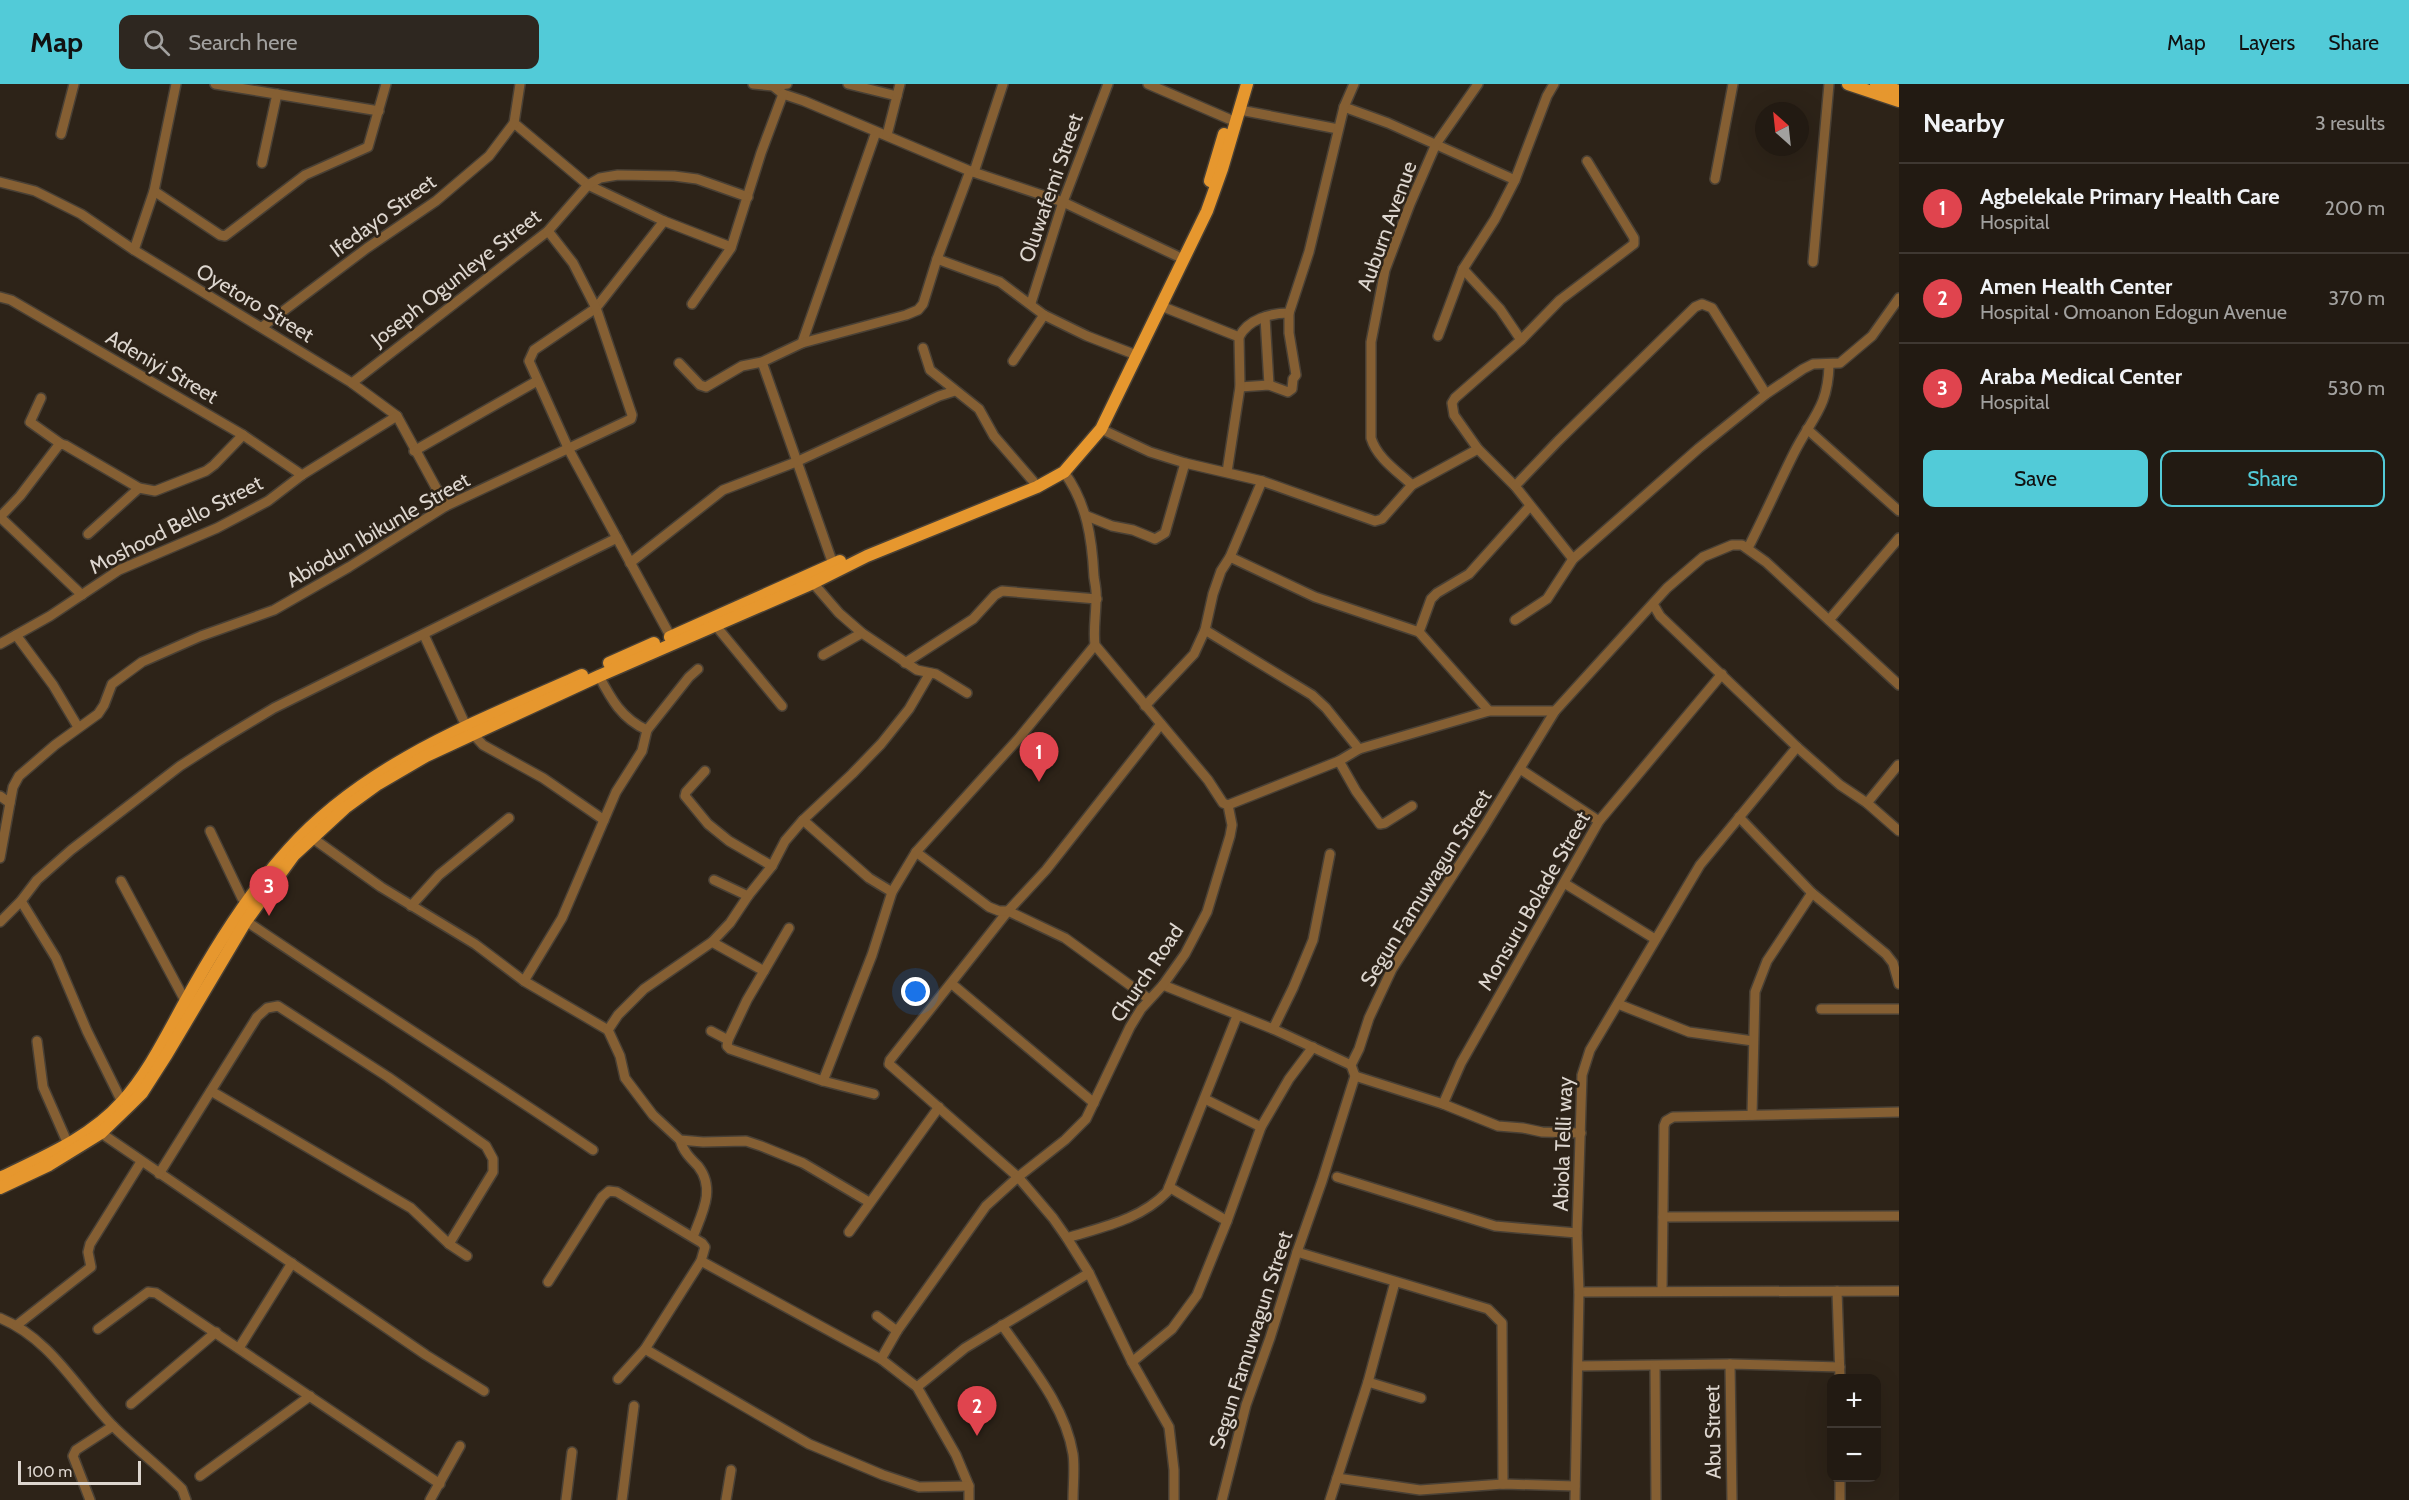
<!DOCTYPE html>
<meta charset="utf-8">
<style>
:root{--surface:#221a12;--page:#2e2720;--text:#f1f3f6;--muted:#a2a19f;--line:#3f3832;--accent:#52cbd8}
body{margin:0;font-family:Cabin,sans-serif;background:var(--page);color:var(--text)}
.controls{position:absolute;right:18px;bottom:18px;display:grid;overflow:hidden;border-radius:12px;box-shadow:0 6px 24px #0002}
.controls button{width:54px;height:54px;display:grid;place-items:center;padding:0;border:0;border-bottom:2px solid var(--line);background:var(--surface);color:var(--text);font:30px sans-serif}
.compass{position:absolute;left:1755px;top:18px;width:54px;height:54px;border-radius:50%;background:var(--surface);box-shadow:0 6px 24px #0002;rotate:333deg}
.scale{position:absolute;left:18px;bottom:15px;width:123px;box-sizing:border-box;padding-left:6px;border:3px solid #ddd6cf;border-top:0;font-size:16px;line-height:21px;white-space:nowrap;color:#ddd6cf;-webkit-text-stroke:4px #2d2318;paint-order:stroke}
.you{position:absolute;left:916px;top:908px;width:21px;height:21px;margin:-15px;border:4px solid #fff;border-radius:50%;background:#1a73e8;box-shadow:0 0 0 9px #1a73e833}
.badge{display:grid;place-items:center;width:39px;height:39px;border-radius:50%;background:var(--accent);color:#fff;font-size:20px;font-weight:700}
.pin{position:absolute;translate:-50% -50px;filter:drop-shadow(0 2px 3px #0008)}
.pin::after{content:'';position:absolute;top:32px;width:21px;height:18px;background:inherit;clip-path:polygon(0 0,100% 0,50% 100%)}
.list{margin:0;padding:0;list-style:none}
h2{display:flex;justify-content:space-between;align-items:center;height:78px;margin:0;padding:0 24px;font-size:26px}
h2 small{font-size:20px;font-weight:400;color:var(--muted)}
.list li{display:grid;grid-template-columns:39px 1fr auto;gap:18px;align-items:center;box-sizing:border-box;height:90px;padding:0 24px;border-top:2px solid var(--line)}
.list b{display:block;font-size:22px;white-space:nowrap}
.list p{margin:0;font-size:20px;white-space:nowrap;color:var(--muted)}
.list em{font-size:20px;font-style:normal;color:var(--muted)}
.actions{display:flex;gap:12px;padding:18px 24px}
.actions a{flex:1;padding:14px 0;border:2px solid var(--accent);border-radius:12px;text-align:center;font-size:21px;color:var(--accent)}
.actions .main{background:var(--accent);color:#111}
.icon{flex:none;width:33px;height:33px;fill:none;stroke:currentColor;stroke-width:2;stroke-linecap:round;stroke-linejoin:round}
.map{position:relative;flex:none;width:1899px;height:1416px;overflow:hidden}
header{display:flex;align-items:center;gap:36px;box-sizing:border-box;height:84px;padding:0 30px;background:var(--accent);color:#111}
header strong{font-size:28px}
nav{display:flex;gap:33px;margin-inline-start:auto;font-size:21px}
.search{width:420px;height:54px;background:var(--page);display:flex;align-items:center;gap:15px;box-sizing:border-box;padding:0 21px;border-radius:12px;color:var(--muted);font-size:22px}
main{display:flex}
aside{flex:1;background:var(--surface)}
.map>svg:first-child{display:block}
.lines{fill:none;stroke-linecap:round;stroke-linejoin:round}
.minor-casing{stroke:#494035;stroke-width:12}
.major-casing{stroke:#494035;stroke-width:15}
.minor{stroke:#855f33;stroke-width:9}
.major{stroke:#e6972e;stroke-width:12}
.labels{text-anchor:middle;stroke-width:5;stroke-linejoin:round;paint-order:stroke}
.street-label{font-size:21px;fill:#ddd6cf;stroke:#2d2318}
</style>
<header>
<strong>Map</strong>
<div class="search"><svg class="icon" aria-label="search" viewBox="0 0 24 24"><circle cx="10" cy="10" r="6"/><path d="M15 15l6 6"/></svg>Search here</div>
<nav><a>Map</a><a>Layers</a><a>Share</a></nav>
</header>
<main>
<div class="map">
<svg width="1899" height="1416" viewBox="0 0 1899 1416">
<rect width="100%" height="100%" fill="#2d2318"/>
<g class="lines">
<defs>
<g id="minor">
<polyline points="215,0 379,27"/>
<polyline points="520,0 514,39 588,101 664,137 731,163"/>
<polyline points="753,0 773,2 783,10 804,17 970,87 1063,118 1177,172"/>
<polyline points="848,0 897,12"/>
<polyline points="1148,0 1229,35"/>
<polyline points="773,2 787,0"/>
<polyline points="1344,23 1388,39 1515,96"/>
<polyline points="1240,26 1338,45"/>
<polyline points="61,50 74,0"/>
<polyline points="887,51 900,0"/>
<polyline points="262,79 277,10"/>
<polyline points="974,88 1003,0"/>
<polyline points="1715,95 1733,0"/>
<polyline points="0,98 35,107 81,130 134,166 352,299 397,332 446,422"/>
<polyline points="154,107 220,151 225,152 305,91 368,63 386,0"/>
<polyline points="664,137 596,224 534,266 529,277 569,366 673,557"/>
<polyline points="134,166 154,107 176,0"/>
<polyline points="937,175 1000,198 1044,231 1087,252 1131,269"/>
<polyline points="1813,178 1829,0"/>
<polyline points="1463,185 1500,225 1521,256"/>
<polyline points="0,213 11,216 243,351 302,391"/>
<polyline points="1031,219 1063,118 1108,0"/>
<polyline points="692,220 731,164 761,69 783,10"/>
<path d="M1161,222L1239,253C1248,235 1271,229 1289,229L1309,168L1344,23L1354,0"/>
<polyline points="1265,233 1269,301"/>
<polyline points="262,243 367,164 436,117 489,72 514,39"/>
<polyline points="1438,252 1463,185 1495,135 1515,96 1547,12 1554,0"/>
<polyline points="802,259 876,48"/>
<polyline points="923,264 930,286 979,325 994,352 1033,397"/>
<polyline points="1013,277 1044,231"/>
<polyline points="762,278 833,480"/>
<polyline points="679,279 700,301 706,303 742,282 762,278 802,259 906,231 918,226 923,220 937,175 970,87"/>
<polyline points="352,299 548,147 588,101 600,94 618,91 674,92 697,95 748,113"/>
<polyline points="1240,303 1269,301 1288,308 1292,305 1293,295 1296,291 1289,249 1289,229"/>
<polyline points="41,314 30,338 61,360"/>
<polyline points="1101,345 1150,368 1185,379 1262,397 1375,437 1382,435 1412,401 1478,365 1515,402 1573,475"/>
<polyline points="1807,345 1899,427"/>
<polyline points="1478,365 1454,331 1452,319 1455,314 1521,256 1560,216 1634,160 1634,154 1587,77"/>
<polyline points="414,367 537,297"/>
<polyline points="1227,388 1240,303 1239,253"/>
<path d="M1412,401C1397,387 1377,374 1371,354V258L1385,186L1410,120L1436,60L1478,0"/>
<polyline points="1515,402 1558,357 1695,223 1702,220 1712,224 1766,310"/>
<polyline points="1087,432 1112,442 1133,446 1155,455 1165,449 1185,379"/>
<polyline points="88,450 139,404"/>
<path d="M1748,464C1764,433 1778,401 1794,369C1812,333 1828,324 1829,281"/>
<polyline points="1230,473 1315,513 1419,548 1489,627"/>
<polyline points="630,479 723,406 796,378 939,312 955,307"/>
<polyline points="813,499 839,529 862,549 917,586 936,590 967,609"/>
<polyline points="82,511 0,433 20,412 58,362 61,360 65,361 139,404 155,407 206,387 214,381 243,351"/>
<polyline points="1653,520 1660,532 1797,663 1840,701 1867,719 1899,747"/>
<polyline points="1515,536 1547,515 1573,475 1699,364 1766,310 1803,285 1813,280 1840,279 1872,252 1899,214"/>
<polyline points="1829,536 1899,454"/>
<polyline points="716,542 782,622"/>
<polyline points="1205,546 1312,611 1326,624 1359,665"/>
<polyline points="1419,548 1431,515 1437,509 1469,490 1530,422"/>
<polyline points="16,551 53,601 78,643"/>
<polyline points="424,551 466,642"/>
<polyline points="0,560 50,532 119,486 217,444 268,417 302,391 397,332"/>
<polyline points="823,571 862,549"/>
<polyline points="905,579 973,535 995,511 1002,507 1097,515"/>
<polyline points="1145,622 1194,570 1205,546 1213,510 1221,487 1230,473 1262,397"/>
<polyline points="1161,640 1046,786 1008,827 890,976 889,980 1018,1093 1053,1134 1067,1154 1089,1189 1132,1278 1169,1343 1174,1386 1174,1416"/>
<polyline points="647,646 689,593 698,585"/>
<polyline points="473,650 483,661 543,694 604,736"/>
<polyline points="1339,677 1356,707 1380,740 1385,739 1412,722"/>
<polyline points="1520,685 1599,737"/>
<polyline points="705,687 686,708 685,712 708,740 729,757 772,782"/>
<polyline points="0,712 10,719 0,774"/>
<polyline points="10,719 13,703 19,692 55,661 98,630 104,621 112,600 142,578 201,552 274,526 349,483 446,422 631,335 632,331 596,224 573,179 548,147"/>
<polyline points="1867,719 1898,681"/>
<polyline points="1228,721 1339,677 1359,665 1489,627 1555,627"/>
<polyline points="1739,733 1812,809 1886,870 1893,879 1899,900"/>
<polyline points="803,736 869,794 892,808"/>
<polyline points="210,747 242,814 247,819"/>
<polyline points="311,753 381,803 475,860 524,897 608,946"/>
<polyline points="916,768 989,823 999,827 1008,827 1065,854 1149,915"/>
<polyline points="714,796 748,812"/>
<polyline points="121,797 188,922"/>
<polyline points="1564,799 1655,855"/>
<polyline points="21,817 56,874 87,947 122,1018"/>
<polyline points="411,822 439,791 509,734"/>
<path d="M246,837C361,915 478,988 593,1066"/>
<polyline points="0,838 21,817 37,796 71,766 180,682 219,657 274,624 617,454"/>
<polyline points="712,858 764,887 747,916 728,956 727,962 730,965 823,997 874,1010"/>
<polyline points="764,887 789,844"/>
<path d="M524,897L562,834L616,708L642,667L647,646C622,635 611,615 599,592"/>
<polyline points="952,900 1094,1019"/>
<polyline points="1163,901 1273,945 1351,981"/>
<polyline points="1618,920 1689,948 1753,957"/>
<polyline points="1821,925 1899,925"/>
<polyline points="1273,945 1293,904 1313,856 1330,770"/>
<polyline points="711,947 728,956"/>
<polyline points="37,957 43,1003 68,1060"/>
<polyline points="1355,992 1443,1020 1498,1042 1523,1044 1542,1048 1581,1049"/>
<polyline points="823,997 872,871 892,808 916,768 1019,654 1095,561"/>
<polyline points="211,1007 411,1124 449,1160 467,1172"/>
<polyline points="1205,1015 1261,1043"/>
<polyline points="1443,1020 1461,979 1599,737 1722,590"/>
<polyline points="1752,1031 1755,908 1767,877 1812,809"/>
<polyline points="101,1049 426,1271 484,1307"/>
<path d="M680,1056C683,1067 690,1074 698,1082C716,1105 702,1129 693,1153"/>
<polyline points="159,1090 257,933 267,924 278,922 388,993 486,1062 493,1075 493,1088 449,1160"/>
<polyline points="1337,1093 1495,1142 1577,1149"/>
<polyline points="1169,1103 1227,1137"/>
<polyline points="869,1118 803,1079 761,1062 746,1057 703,1058 680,1056 653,1031 625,994 620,972 608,946 618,931 644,905 712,858 730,839 748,812 772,782 785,757 803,736 852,690 881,660 909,625 930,589"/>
<polyline points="1663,1133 1899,1132"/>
<polyline points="849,1148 939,1023"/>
<path d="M1067,1154C1102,1143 1140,1136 1167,1108L1237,932"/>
<polyline points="1297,1168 1488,1225 1502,1239 1503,1400"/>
<polyline points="548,1198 602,1113 609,1107 617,1108 702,1159 705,1163 701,1177 881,1275 917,1303 956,1371 969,1402 969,1416"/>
<polyline points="1662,1206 1664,1042 1666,1037 1673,1033 1899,1028"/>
<polyline points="1837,1207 1840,1294"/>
<polyline points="1579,1208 1899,1207"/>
<polyline points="877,1232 897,1247"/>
<path d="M0,1234C51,1255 76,1304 113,1342C135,1364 160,1383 182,1405L186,1416"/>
<polyline points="17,1241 91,1183 88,1168 90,1160 141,1078"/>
<path d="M1002,1241C1029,1280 1065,1321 1073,1370C1075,1384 1073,1401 1073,1416"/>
<polyline points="98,1245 148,1208 156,1209 440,1400"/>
<polyline points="239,1264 292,1179"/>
<polyline points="645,1265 809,1360 883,1391 919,1403 969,1402"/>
<path d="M881,1275L897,1247L986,1122L1018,1093L1065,1056L1086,1035L1130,943L1141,925L1163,901L1185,870L1207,828L1230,752L1232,741L1228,721L1223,719L1208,696L1095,561C1093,546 1096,531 1096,515C1097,508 1095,500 1094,493C1092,454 1087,420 1064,388"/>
<polyline points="1132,1278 1172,1245 1197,1211 1227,1137 1261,1043 1289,995 1313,963"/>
<polyline points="1730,1280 1732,1416"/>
<polyline points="1578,1282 1730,1280 1840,1283"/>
<polyline points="1655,1282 1656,1416"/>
<polyline points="618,1295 645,1265 701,1177"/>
<polyline points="1368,1298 1421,1314"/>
<polyline points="917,1303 965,1264 1089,1189"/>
<polyline points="131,1320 216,1248"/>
<polyline points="200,1392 310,1312"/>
<polyline points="1337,1394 1420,1406 1503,1400 1575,1402"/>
<polyline points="1840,1394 1840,1416"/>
<polyline points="90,1416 73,1372 76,1366 113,1342"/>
<polyline points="430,1416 460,1362"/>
<polyline points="566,1416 572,1368"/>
<polyline points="622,1416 634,1322"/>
<polyline points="726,1416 731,1386"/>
<polyline points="1222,1416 1246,1321 1270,1254 1297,1168 1322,1097 1355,992 1351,981 1359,965 1369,934 1392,885 1482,746 1555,627 1667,504 1703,473 1732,461 1742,461 1766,478 1899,601"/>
<polyline points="1330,1416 1368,1298 1395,1198"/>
<polyline points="1575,1416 1579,1208 1577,1149 1582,991 1590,966 1700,781 1797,663"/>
</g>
<g id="major">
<polyline points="1848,0 1899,17"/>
<polyline points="1876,0 1899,7"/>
<polyline points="1210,97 1224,50"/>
<polyline points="670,553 840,477"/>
<polyline points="609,579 654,559"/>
<path d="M0,1094C43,1073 90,1054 122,1018C149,988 166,952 185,918C214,865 248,810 289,765C367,678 479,637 582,591"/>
<polyline points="0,1104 49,1081 101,1049 131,1020 142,1009 167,970 246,837 294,771 345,724 378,700 426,672 599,592 813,499 867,472 1037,403 1064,388 1101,345 1207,127 1222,85 1247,0"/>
</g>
</defs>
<use href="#minor" class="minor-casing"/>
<use href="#major" class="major-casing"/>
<use href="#minor" class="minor"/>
<use href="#major" class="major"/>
</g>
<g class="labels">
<g class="street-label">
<text transform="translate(1051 104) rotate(-71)" y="7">Oluwafemi Street</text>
<text transform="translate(383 132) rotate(-36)" y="7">Ifedayo Street</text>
<text transform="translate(1387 142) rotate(-70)" y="7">Auburn Avenue</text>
<text transform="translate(456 194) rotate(-38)" y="7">Joseph Ogunleye Street</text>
<text transform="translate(255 219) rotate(31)" y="7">Oyetoro Street</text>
<text transform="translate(162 283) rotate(30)" y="7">Adeniyi Street</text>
<text transform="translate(176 441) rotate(-27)" y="7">Moshood Bello Street</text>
<text transform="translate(378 446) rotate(-30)" y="7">Abiodun Ibikunle Street</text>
<text transform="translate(1426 804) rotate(-58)" y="7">Segun Famuwagun Street</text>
<text transform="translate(1534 817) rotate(-60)" y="7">Monsuru Bolade Street</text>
<text transform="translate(1147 889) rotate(-56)" y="7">Church Road</text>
<text transform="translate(1563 1060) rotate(-88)" y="7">Abiola Telli way</text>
<text transform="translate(1251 1256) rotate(-72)" y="7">Segun Famuwagun Street</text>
<text transform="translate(1713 1348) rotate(-91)" y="7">Abu Street</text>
</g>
</g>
</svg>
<div class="controls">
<button>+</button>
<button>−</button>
</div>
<svg class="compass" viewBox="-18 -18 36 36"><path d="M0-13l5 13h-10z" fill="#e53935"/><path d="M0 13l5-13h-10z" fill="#a2a19f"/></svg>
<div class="scale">100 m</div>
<div class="you"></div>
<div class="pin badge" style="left:1039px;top:698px;background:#e0444e">1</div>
<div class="pin badge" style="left:977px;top:1352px;background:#e0444e">2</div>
<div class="pin badge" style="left:269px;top:832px;background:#e0444e">3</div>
</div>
<aside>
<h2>Nearby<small>3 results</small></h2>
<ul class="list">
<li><span class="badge" style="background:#e0444e">1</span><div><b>Agbelekale Primary Health Care</b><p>Hospital</p></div><em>200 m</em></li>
<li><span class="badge" style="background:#e0444e">2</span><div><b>Amen Health Center</b><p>Hospital · Omoanon Edogun Avenue</p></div><em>370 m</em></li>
<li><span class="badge" style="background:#e0444e">3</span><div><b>Araba Medical Center</b><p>Hospital</p></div><em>530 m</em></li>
</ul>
<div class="actions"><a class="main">Save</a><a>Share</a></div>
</aside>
</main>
